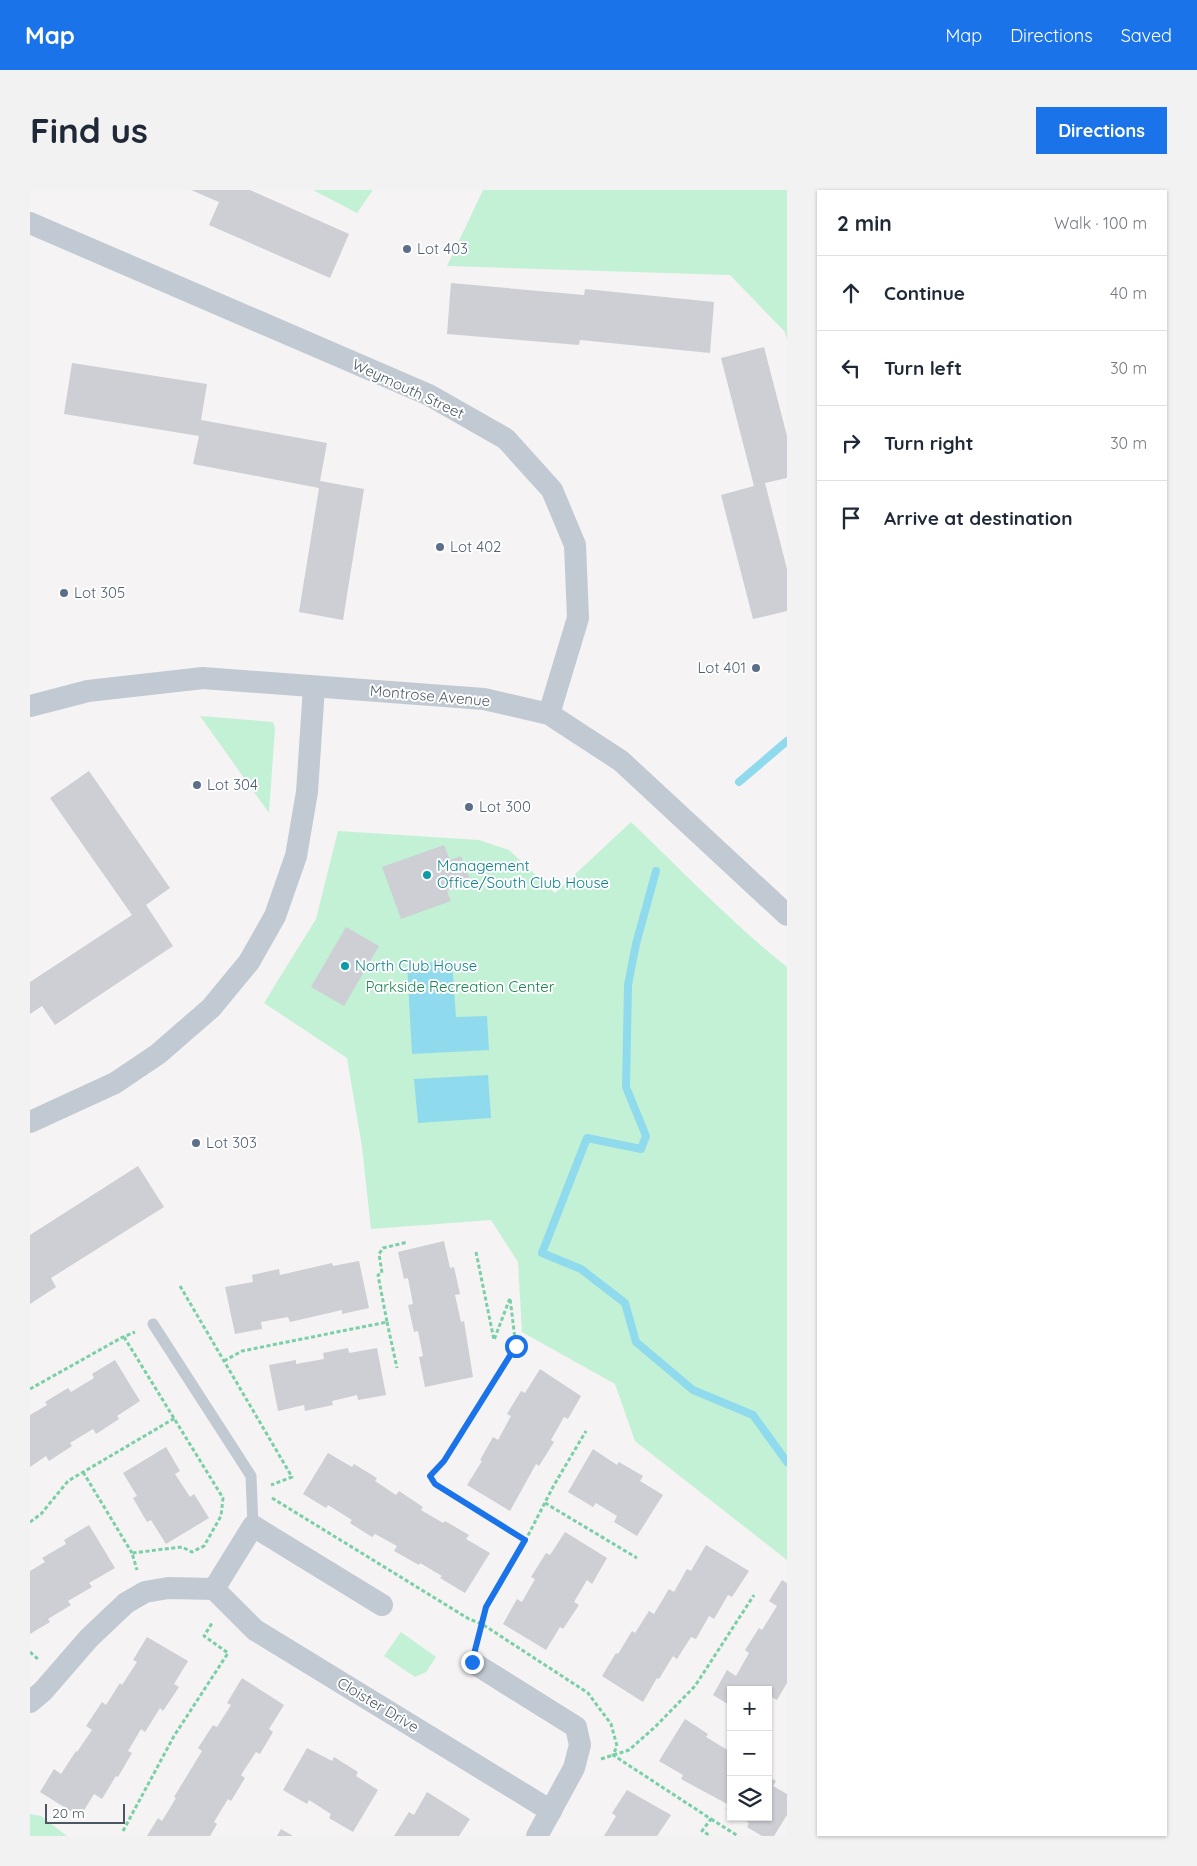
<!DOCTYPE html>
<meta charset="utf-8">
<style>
:root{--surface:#fff;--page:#f2f2f3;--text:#1f2937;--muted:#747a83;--line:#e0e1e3;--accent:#1a73e8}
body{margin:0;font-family:Quicksand,sans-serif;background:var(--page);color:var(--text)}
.controls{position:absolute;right:15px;bottom:15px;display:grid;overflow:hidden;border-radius:0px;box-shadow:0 1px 4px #0004}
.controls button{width:45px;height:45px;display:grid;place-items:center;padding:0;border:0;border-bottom:1px solid var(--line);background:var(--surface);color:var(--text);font:25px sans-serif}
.scale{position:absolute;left:15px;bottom:12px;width:80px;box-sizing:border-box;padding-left:5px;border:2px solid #4a5661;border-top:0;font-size:14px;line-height:18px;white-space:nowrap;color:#4a5661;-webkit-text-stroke:4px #fff;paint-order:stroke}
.stop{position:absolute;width:15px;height:15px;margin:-11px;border:4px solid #1a73e8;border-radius:50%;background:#fff}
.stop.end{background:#1a73e8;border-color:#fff;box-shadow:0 1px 5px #0008}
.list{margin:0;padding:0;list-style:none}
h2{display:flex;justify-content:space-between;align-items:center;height:65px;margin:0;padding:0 20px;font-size:21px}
h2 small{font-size:16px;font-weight:400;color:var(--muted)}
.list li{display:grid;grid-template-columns:32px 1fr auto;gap:15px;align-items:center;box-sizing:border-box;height:75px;padding:0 20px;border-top:1px solid var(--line)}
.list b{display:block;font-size:19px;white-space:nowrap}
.list em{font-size:16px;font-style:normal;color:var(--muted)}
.icon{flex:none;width:28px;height:28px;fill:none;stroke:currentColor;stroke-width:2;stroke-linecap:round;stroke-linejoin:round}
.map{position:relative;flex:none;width:757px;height:1646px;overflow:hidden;border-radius:0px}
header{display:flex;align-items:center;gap:30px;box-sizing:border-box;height:70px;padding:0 25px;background:var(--accent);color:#fff}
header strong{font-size:24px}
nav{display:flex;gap:28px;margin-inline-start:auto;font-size:18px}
.intro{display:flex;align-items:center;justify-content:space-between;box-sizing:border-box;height:120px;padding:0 30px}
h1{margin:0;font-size:35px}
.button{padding:12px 22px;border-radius:0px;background:var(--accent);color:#fff;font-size:18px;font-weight:700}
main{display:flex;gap:30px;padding:0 30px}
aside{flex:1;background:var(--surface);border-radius:0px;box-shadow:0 1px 4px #0004}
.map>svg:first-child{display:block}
.green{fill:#c3f1d5}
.water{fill:#90daee}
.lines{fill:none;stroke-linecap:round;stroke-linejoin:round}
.stream{stroke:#90daee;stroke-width:8}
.building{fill:#cdcfd5}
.path{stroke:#7ad0a6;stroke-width:3;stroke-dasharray:4 2.5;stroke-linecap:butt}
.service{stroke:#c1cad2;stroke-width:11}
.minor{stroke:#c1cad2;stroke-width:22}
.route{stroke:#1a73e8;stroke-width:6}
.service-dot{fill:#5c6f8a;stroke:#fff;stroke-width:2}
.culture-dot{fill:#0f9aa8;stroke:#fff;stroke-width:2}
.labels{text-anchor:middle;stroke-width:4;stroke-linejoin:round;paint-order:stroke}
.service-label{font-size:15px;fill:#4e5e75;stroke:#fff;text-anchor:start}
.street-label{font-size:15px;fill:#4a5661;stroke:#fff}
.culture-label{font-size:15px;fill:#0d838f;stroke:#fff;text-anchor:start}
.park-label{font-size:15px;fill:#17864f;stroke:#fff}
</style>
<header>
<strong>Map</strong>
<nav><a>Map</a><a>Directions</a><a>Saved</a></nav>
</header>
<div class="intro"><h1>Find us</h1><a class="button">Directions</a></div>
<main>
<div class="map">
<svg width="757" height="1646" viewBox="0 0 757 1646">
<rect width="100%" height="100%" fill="#f5f3f3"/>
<g class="green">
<polygon points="283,0 343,0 327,23"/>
<polygon points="453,0 757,0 757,150 755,142 700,85 417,76"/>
<polygon points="170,526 243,532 245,538 239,623"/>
<path d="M601,632C652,681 702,733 757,777V1370L605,1251L585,1194L492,1142L488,1072L461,1030L341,1039L332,957L317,868L234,813L286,729L308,641L449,650L479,660L525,703Z"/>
<polygon points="371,1442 406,1467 396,1482 385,1487 354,1466"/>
<polygon points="0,1624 11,1626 37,1646 0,1646"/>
</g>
<g class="water">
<polygon points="422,771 426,827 457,826 459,860 382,864 377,774"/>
<polygon points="458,885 461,928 388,933 384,889"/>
</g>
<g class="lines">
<g class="stream">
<polyline points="709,592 757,551"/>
<polyline points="626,681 606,754 598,795 596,897 616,946 611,959 557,948 512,1063 551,1079 595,1113 606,1152 663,1200 723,1225 757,1272"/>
</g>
</g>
<g class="building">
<polygon points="161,0 220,0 319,44 300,88 179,35 189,12"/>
<polygon points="421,93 554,105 555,99 684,112 680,163 550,150 549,155 417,144"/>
<polygon points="734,157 757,246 757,288 735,293 757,379 757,421 723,429 691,305 724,296 691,168"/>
<polygon points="42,173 177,194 171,230 297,253 290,291 334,299 313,430 269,422 289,298 163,274 169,246 34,224"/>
<polygon points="59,581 140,698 116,715 143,756 25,835 12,816 0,824 0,792 102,725 20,608"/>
<polygon points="414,655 420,670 431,666 441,692 417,701 421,711 371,729 352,677"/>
<polygon points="316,737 349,756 314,816 281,797"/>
<polygon points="108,976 134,1017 21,1088 26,1097 0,1114 0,1045"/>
<polygon points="414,1051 420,1078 424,1077 430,1104 425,1105 431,1132 434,1131 443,1187 395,1197 389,1167 393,1166 388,1141 384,1142 378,1115 383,1114 378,1088 374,1089 368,1062"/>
<polygon points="329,1071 339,1118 312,1124 312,1120 260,1132 258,1127 231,1132 232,1139 205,1144 195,1097 223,1092 222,1085 249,1079 250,1085 302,1073 303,1076"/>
<polygon points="318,1158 319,1163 347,1158 356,1205 328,1210 327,1205 302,1211 303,1215 275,1221 274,1215 248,1221 239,1175 266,1170 266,1174 294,1169 293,1163"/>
<polygon points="85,1170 110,1211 87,1226 89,1229 66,1244 63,1239 40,1253 42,1256 19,1271 16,1266 0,1277 0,1225 17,1215 15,1212 38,1198 41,1202 64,1188 62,1184"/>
<polygon points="510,1179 551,1206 538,1229 534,1227 521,1250 524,1252 509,1276 506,1274 480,1321 437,1295 452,1271 450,1270 463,1247 468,1250 481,1226 477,1224 491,1201 495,1203"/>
<polygon points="136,1257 150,1281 145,1284 160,1307 164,1304 179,1328 136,1354 121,1330 117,1332 103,1308 107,1306 93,1283"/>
<polygon points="563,1259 587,1275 589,1272 613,1286 610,1291 633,1305 607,1346 584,1332 587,1326 566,1313 563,1317 538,1302"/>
<polygon points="298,1263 322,1277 324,1274 347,1288 345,1291 366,1305 369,1301 393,1317 391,1320 413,1333 415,1331 439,1345 436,1349 460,1363 435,1403 410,1388 412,1386 390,1373 389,1375 364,1361 367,1356 345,1344 342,1347 320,1333 322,1330 298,1315 296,1318 273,1304"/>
<polygon points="59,1335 85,1378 59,1393 62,1397 38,1411 41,1415 18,1429 20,1432 0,1444 0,1381 15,1372 12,1368 36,1354 34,1350"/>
<polygon points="535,1342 577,1368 562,1394 557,1390 544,1412 549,1415 533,1439 530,1437 516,1460 473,1434 487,1409 492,1412 505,1389 501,1387 516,1363 520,1365"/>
<polygon points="676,1355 719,1381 702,1407 698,1405 684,1429 679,1426 666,1449 661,1447 647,1469 643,1466 629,1489 627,1488 613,1512 572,1486 586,1463 588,1464 602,1441 605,1443 619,1421 624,1424 639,1399 644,1402 657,1379 661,1381"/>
<polygon points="752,1390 757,1393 757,1493 747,1510 738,1505 738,1500 701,1500 701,1516 683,1505 697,1480 706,1486 719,1463 715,1460 729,1438 732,1440 747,1416 739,1411"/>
<polygon points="117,1447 158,1471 144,1494 149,1497 133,1521 130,1518 115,1542 111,1539 98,1561 102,1563 88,1587 86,1586 72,1609 64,1604 50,1627 10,1602 24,1579 31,1584 46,1561 47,1562 62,1540 56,1536 72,1512 76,1515 90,1493 92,1495 107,1472 103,1470"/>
<polygon points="212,1488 254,1515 239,1539 243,1542 230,1564 226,1562 211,1585 215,1588 201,1611 198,1609 184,1632 187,1634 180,1646 117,1646 128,1628 132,1631 146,1608 144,1607 172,1561 168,1558 183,1535 187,1537 201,1515 197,1513"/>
<polygon points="655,1529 678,1544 676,1547 699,1561 701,1558 701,1621 696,1619 699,1615 651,1589 653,1585 629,1571"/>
<polygon points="277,1558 302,1571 304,1567 328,1582 326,1586 348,1600 323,1642 299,1628 301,1624 279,1610 277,1614 253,1600"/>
<polygon points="738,1587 746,1591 743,1596 757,1604 757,1625 744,1646 732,1646 717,1637 719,1633 710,1627 738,1627"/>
<polygon points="597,1600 641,1625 627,1646 574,1646 586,1626 582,1623"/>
<polygon points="397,1602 440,1629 429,1646 364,1646 379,1622 384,1625"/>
<polygon points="251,1639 263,1646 247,1646"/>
</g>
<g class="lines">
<g class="path">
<polyline points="446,1062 464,1150 480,1108 486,1157 415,1271 400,1285 405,1294 495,1350"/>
<polyline points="150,1096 262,1287 241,1295"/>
<polyline points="357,1132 367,1178"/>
<polyline points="94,1147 193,1308 191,1326 174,1356 162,1362 152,1357 102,1363 107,1380"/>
<polyline points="194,1171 212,1161 357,1132 348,1085 352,1083 349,1064 353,1058 378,1052"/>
<polyline points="0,1199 91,1148 105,1142"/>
<polyline points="53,1282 102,1363"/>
<polyline points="242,1308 439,1429 452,1434 558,1503 581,1534 587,1556 583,1565 681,1629 672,1641 681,1646"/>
<polyline points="515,1313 607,1368"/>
<polyline points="0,1332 11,1324 38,1291 145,1228"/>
<polyline points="448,1450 456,1417 490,1361 524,1295 556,1241"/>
<polyline points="0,1462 9,1470"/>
<polyline points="571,1569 599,1560 625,1537 665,1496 724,1405"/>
<polyline points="681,1629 708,1646"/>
<polyline points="93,1641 144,1546 198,1463 174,1446 182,1433"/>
</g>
<polyline class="service" points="123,1134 221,1286 223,1336"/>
<g class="minor">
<polyline points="0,33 399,205 476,249 522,300 545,355 548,428 519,524"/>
<polyline points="0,516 58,501 173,488 454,509 519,524 591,571 757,725"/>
<polyline points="0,932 85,893 128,864 181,818 219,772 245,726 266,666 277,602 284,497"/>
<polyline points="184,1399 225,1440 521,1621"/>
<polyline points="442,1472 546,1537 550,1555 544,1578 507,1646"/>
<polyline points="0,1512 13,1501 59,1448 96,1413 115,1402 138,1398 184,1399 223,1336 352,1415"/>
</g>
</g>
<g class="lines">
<polyline class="route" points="442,1472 456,1417 495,1350 405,1294 400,1286 414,1271 486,1156"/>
</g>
<g class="service-dot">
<circle cx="377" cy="59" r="5"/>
<circle cx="410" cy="357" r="5"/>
<circle cx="34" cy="403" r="5"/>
<circle cx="726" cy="478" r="5"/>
<circle cx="167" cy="595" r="5"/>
<circle cx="439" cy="617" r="5"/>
<circle cx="166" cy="953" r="5"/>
</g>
<g class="culture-dot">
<circle cx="397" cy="685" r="5"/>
<circle cx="315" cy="776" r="5"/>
</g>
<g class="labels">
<g class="service-label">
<text x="387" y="64">Lot 403</text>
<text x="420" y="362">Lot 402</text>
<text x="44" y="408">Lot 305</text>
<text x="716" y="483" text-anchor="end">Lot 401</text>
<text x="177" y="600">Lot 304</text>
<text x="449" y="622">Lot 300</text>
<text x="176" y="958">Lot 303</text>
</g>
<g class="street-label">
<text transform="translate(378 199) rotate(25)" y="5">Weymouth Street</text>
<text transform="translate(400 506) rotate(5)" y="5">Montrose Avenue</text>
<text transform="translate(348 1515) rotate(31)" y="5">Cloister Drive</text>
</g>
<g class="culture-label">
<text x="407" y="681">Management<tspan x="407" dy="17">Office/South Club House</tspan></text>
<text x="325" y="781">North Club House</text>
</g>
<g class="park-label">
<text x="430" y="802">Parkside Recreation Center</text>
</g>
</g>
</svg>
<div class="controls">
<button>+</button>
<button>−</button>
<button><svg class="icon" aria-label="layers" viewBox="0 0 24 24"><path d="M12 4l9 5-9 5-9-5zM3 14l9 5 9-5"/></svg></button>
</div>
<div class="scale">20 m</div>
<div class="stop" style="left:486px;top:1156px"></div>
<div class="stop end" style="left:442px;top:1472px"></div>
</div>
<aside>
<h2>2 min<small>Walk · 100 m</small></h2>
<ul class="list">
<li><svg class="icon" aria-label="ahead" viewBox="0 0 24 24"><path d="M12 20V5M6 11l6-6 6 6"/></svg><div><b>Continue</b></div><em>40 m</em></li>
<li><svg class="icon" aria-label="left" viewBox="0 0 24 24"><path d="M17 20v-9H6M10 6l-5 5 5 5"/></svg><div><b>Turn left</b></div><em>30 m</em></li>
<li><svg class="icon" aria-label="right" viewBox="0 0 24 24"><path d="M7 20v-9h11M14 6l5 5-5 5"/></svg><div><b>Turn right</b></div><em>30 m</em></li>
<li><svg class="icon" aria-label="arrive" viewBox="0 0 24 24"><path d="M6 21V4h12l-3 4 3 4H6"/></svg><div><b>Arrive at destination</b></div></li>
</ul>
</aside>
</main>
